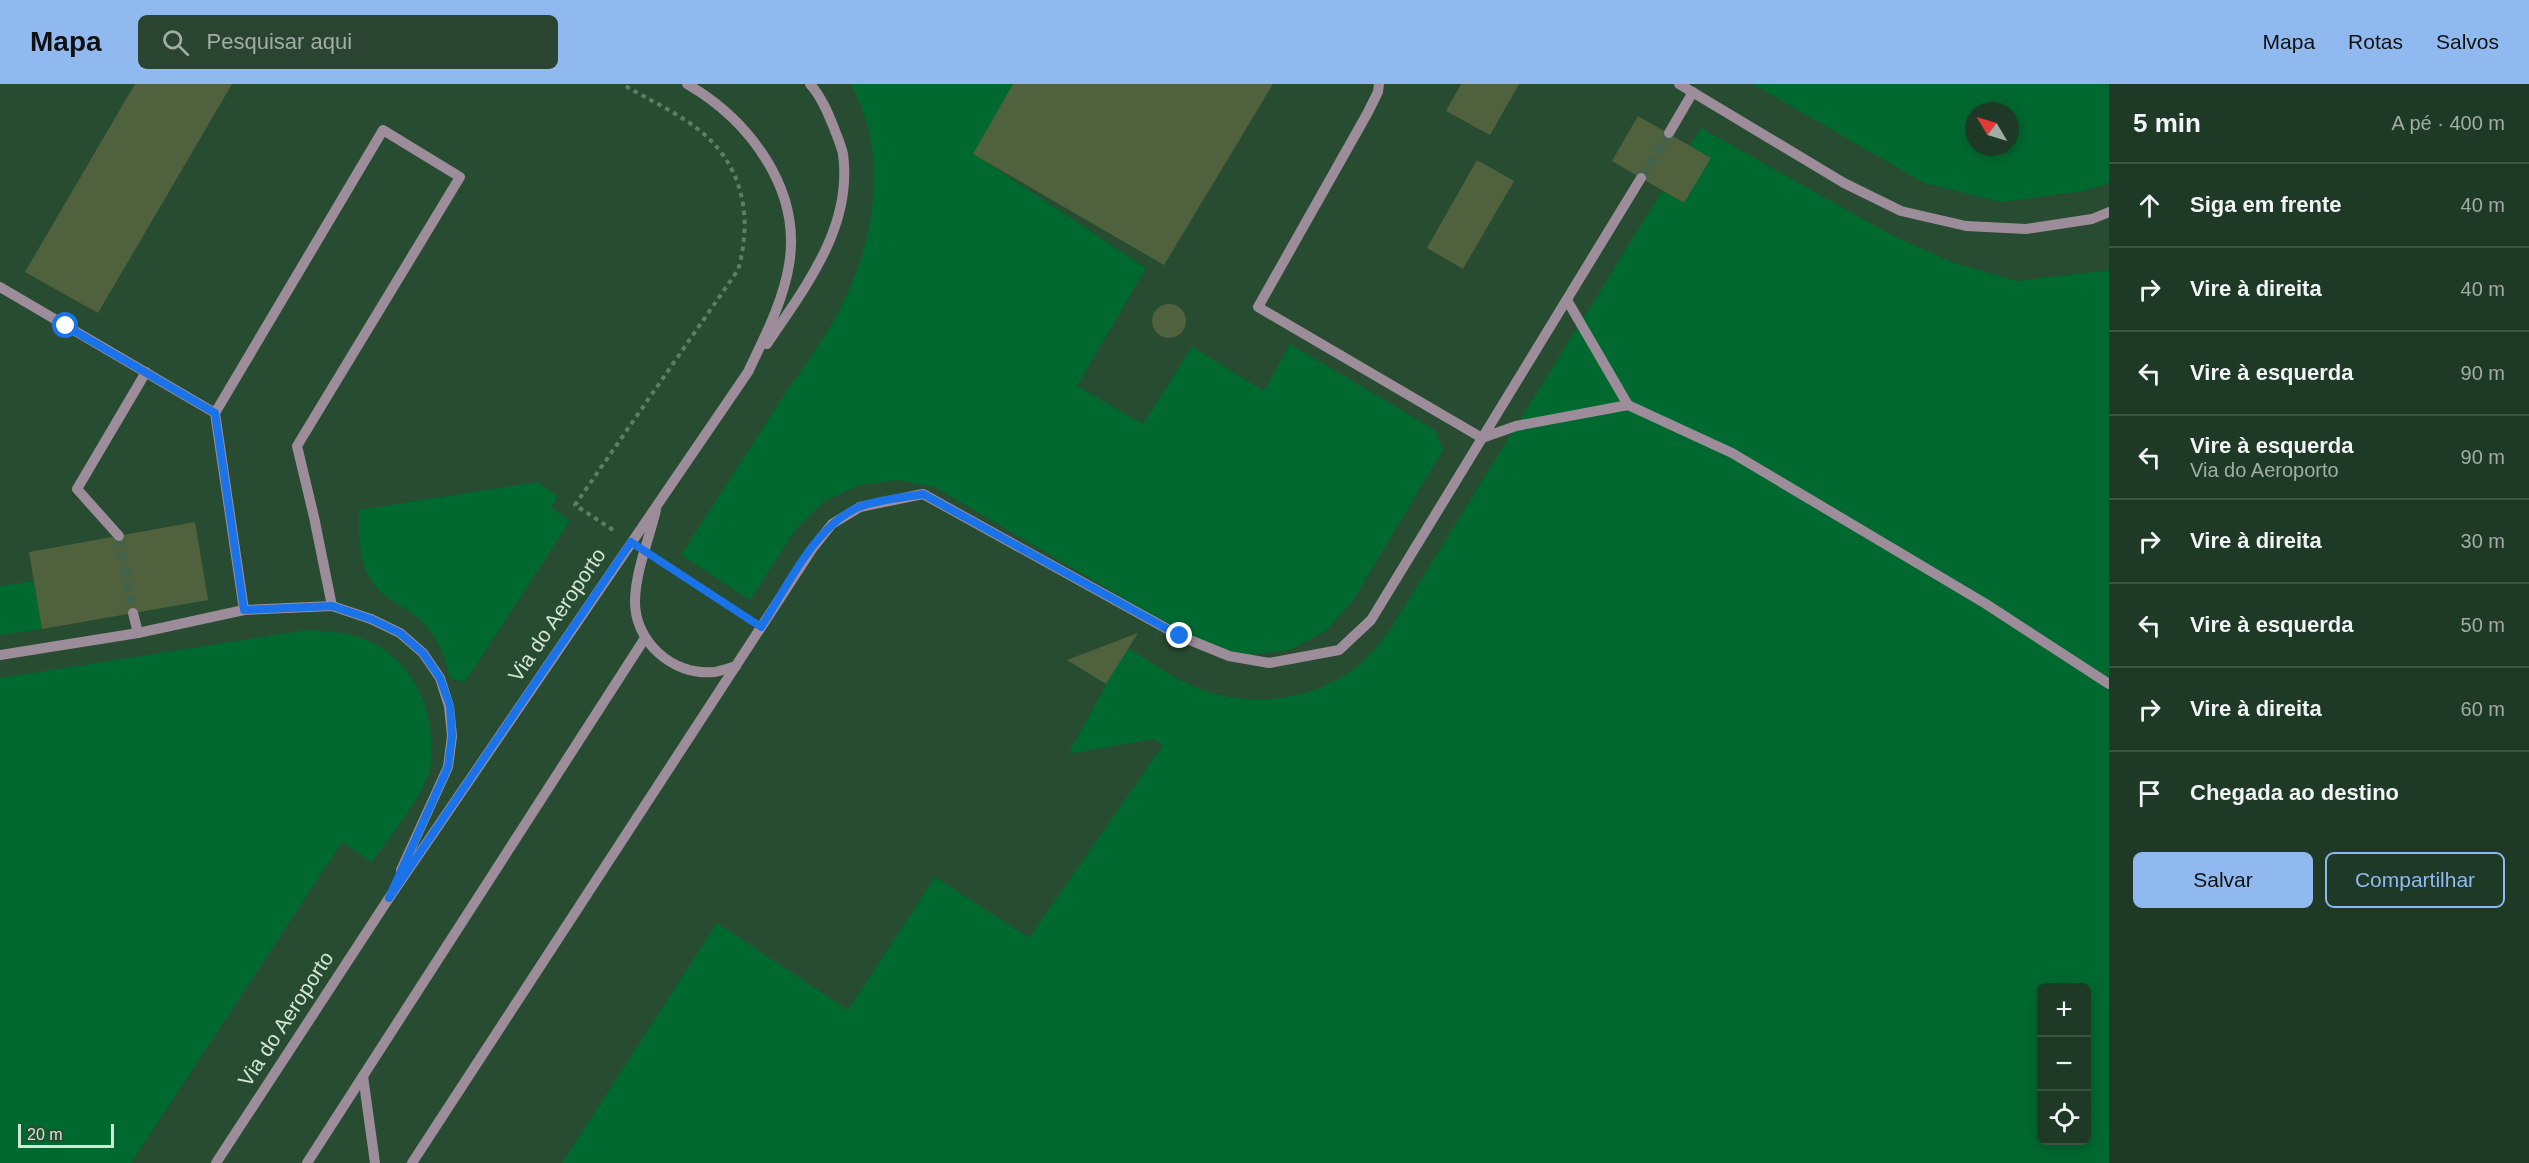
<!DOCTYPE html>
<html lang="pt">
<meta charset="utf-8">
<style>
:root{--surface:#1e3925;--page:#2b4432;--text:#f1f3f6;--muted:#a1aca7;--line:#3c5342;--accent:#90b9f0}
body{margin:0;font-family:Arial,sans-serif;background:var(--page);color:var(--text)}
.controls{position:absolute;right:18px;bottom:18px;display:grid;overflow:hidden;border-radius:9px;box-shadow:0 3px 15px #0003}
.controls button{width:54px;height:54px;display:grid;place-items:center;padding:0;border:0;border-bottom:2px solid var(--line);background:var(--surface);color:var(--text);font:30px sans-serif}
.compass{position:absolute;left:1965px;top:18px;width:54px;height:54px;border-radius:50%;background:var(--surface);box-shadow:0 3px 15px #0003;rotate:308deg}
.scale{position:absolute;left:18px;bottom:15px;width:96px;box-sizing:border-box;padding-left:6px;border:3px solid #d2e6d5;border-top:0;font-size:16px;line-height:21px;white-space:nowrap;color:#d2e6d5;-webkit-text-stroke:4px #284c31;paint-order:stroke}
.stop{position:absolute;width:18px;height:18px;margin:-14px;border:4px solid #1a73e8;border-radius:50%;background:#fff}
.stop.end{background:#1a73e8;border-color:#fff;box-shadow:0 2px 6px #0008}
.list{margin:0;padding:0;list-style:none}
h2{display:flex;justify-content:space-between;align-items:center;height:78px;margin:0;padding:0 24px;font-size:26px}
h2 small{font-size:20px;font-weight:400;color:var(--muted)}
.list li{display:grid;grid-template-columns:39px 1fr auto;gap:18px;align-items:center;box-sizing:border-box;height:84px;padding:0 24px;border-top:2px solid var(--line)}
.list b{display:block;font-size:22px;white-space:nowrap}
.list p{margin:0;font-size:20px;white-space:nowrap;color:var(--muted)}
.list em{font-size:20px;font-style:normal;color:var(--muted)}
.actions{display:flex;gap:12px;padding:18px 24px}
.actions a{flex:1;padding:14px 0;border:2px solid var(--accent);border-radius:9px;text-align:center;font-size:21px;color:var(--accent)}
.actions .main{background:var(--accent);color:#111}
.icon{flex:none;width:33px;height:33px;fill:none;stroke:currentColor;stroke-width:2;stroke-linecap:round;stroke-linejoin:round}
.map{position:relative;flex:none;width:2109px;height:1079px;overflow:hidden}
header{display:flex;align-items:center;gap:36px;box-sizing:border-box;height:84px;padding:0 30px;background:var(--accent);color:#111}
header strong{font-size:28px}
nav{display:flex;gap:33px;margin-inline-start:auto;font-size:21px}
.search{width:420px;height:54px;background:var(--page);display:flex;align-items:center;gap:15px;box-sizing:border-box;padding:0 21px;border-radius:9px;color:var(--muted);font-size:22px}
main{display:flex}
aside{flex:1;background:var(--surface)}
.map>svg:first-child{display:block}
.green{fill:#006930;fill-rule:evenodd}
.building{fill:#4f623d}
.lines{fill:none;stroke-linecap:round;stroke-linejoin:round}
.minor-tunnel{stroke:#42634a;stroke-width:10;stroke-dasharray:10 5;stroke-linecap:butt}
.path{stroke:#5f7d66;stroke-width:4;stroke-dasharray:4.5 4.5;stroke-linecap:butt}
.minor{stroke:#9d8c9a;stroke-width:10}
.route{stroke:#1a73e8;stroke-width:8}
.labels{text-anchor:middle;stroke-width:4.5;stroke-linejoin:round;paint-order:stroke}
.street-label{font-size:21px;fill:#d2e6d5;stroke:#284c31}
</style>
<header>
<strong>Mapa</strong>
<div class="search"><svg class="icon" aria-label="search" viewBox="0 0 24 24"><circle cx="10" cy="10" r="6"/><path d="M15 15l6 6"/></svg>Pesquisar aqui</div>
<nav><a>Mapa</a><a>Rotas</a><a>Salvos</a></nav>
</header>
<main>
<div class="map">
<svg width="2109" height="1079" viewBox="0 0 2109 1079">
<rect width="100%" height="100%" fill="#284c31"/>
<g class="green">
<path d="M851,0H1014L974,70L1146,184L1077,302L1143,340L1192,263L1264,307L1290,260L1436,347L1443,366L1352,518L1324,548L1289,566L1248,571L1209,561L1152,531L935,403L897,396L859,401L823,418L796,445L750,516L681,471C713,421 745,372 777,322C798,289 824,257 841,223C876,154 889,70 851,0Z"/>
<path d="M1753,0H2109V99L2083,107L2001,118L1924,99ZM1974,27H2010V63H1974Z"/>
<path d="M1701,44L1893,152L1954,179L2017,197L2109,186V1079H562L717,839L848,926L935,793L1029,854L1163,661L1153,655L1068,670L1106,601L1067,576L1106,600L1128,564C1148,576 1167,590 1188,600C1243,626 1314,619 1361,579C1373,569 1382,555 1391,544L1662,107L1684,119L1711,74L1690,62ZM2042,904H2086V1056H2042Z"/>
<path d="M537,398L558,412L551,423L570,437L465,598L450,594C444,568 435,546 413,530C399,519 383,514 373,499C358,479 359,449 359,426Z"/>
<polygon points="34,497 42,545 0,551 0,502"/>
<path d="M307,546C331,548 356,548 378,562C416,585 434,628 431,671C431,677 431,684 429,689C417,721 391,750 372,778L342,758L131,1079H0V594Z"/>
</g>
<g class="building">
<polygon points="135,0 232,0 98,229 25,188"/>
<polygon points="1013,0 1273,0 1164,181 973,70"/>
<polygon points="1461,0 1519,0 1490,51 1446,27"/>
<polygon points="1638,32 1711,74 1684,119 1612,77"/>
<polygon points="1477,76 1514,97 1463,185 1427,164"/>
<circle cx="1169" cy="237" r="17"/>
<polygon points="195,438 208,516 42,545 29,468"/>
<polygon points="1138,549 1106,600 1067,576"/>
</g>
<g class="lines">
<g class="minor-tunnel">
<polyline points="1641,94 1669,49"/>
<polyline points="119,452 133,529"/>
</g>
<g class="path">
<path d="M613,446L575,421L738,186C752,137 745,87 705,51C681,30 649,16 622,0"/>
<polyline points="662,478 744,532"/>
</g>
<g class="minor">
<polyline points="1379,0 1378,8 1367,30 1258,223 1482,354 1516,342 1628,321 1732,369 1986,520 2109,600"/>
<polyline points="1679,0 1844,99 1901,127 1966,142 2026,145 2092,135 2109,128"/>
<polyline points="1669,49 1693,8"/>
<polyline points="0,203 215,329"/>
<polyline points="1567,216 1628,321"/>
<path d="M767,260C805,203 853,143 843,70C841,61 837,52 834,44C828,29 821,12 810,0"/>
<path d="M656,426C649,455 636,486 635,516C634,557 672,592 714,588C721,587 729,584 736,582"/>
<polyline points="119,452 77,405 146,288"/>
<polyline points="244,526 215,329 383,46 460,93 297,362 314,433 332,522"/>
<polyline points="133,529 138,549"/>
<polyline points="0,571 138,549 244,526 332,522 371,535 400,549 423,569 440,594 449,622 452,652 448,683 401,786"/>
<polyline points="363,992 375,1079"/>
<path d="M216,1079L389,814L748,288C764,254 783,218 789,181C802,105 749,36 687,0"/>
<polyline points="307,1079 645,554"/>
<polyline points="412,1079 812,465 832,440 860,423 923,410 1180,552 1229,572 1269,579 1339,566 1371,536 1641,94"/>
</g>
</g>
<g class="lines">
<path class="route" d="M66,242L215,329L244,526L332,522L371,535L400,549L423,569L440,594L450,622L452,652L448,683L389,814L631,458L761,543C786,505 815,441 859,423C879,415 903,414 923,410L1180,552"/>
</g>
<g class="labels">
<g class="street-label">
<text transform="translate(557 531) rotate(-56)" y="7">Via do Aeroporto</text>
<text transform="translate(286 935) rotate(-57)" y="7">Via do Aeroporto</text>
</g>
</g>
</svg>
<div class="controls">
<button>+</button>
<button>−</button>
<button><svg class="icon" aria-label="locate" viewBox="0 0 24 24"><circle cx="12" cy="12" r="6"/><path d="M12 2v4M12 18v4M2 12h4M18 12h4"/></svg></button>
</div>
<svg class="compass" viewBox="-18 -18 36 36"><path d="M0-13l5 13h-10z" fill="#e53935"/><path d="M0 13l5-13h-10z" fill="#a1aca7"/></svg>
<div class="scale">20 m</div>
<div class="stop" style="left:66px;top:242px"></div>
<div class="stop end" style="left:1180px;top:552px"></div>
</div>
<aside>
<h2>5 min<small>A pé · 400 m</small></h2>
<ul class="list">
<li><svg class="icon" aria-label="ahead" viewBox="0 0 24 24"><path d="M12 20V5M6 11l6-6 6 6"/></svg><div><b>Siga em frente</b></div><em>40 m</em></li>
<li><svg class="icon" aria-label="right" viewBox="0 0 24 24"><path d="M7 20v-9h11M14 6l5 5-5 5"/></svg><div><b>Vire à direita</b></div><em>40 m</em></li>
<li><svg class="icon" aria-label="left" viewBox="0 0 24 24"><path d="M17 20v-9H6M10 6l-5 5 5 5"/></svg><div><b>Vire à esquerda</b></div><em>90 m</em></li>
<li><svg class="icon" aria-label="left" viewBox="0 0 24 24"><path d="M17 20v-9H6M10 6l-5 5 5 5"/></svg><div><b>Vire à esquerda</b><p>Via do Aeroporto</p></div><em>90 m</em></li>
<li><svg class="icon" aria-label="right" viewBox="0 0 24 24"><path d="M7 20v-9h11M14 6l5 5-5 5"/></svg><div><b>Vire à direita</b></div><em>30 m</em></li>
<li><svg class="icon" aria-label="left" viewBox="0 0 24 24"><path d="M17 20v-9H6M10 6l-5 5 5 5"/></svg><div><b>Vire à esquerda</b></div><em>50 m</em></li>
<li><svg class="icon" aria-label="right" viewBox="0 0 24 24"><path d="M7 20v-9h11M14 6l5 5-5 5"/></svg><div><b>Vire à direita</b></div><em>60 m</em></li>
<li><svg class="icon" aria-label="arrive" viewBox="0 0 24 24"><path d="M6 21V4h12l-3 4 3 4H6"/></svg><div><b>Chegada ao destino</b></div></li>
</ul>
<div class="actions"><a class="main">Salvar</a><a>Compartilhar</a></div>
</aside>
</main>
